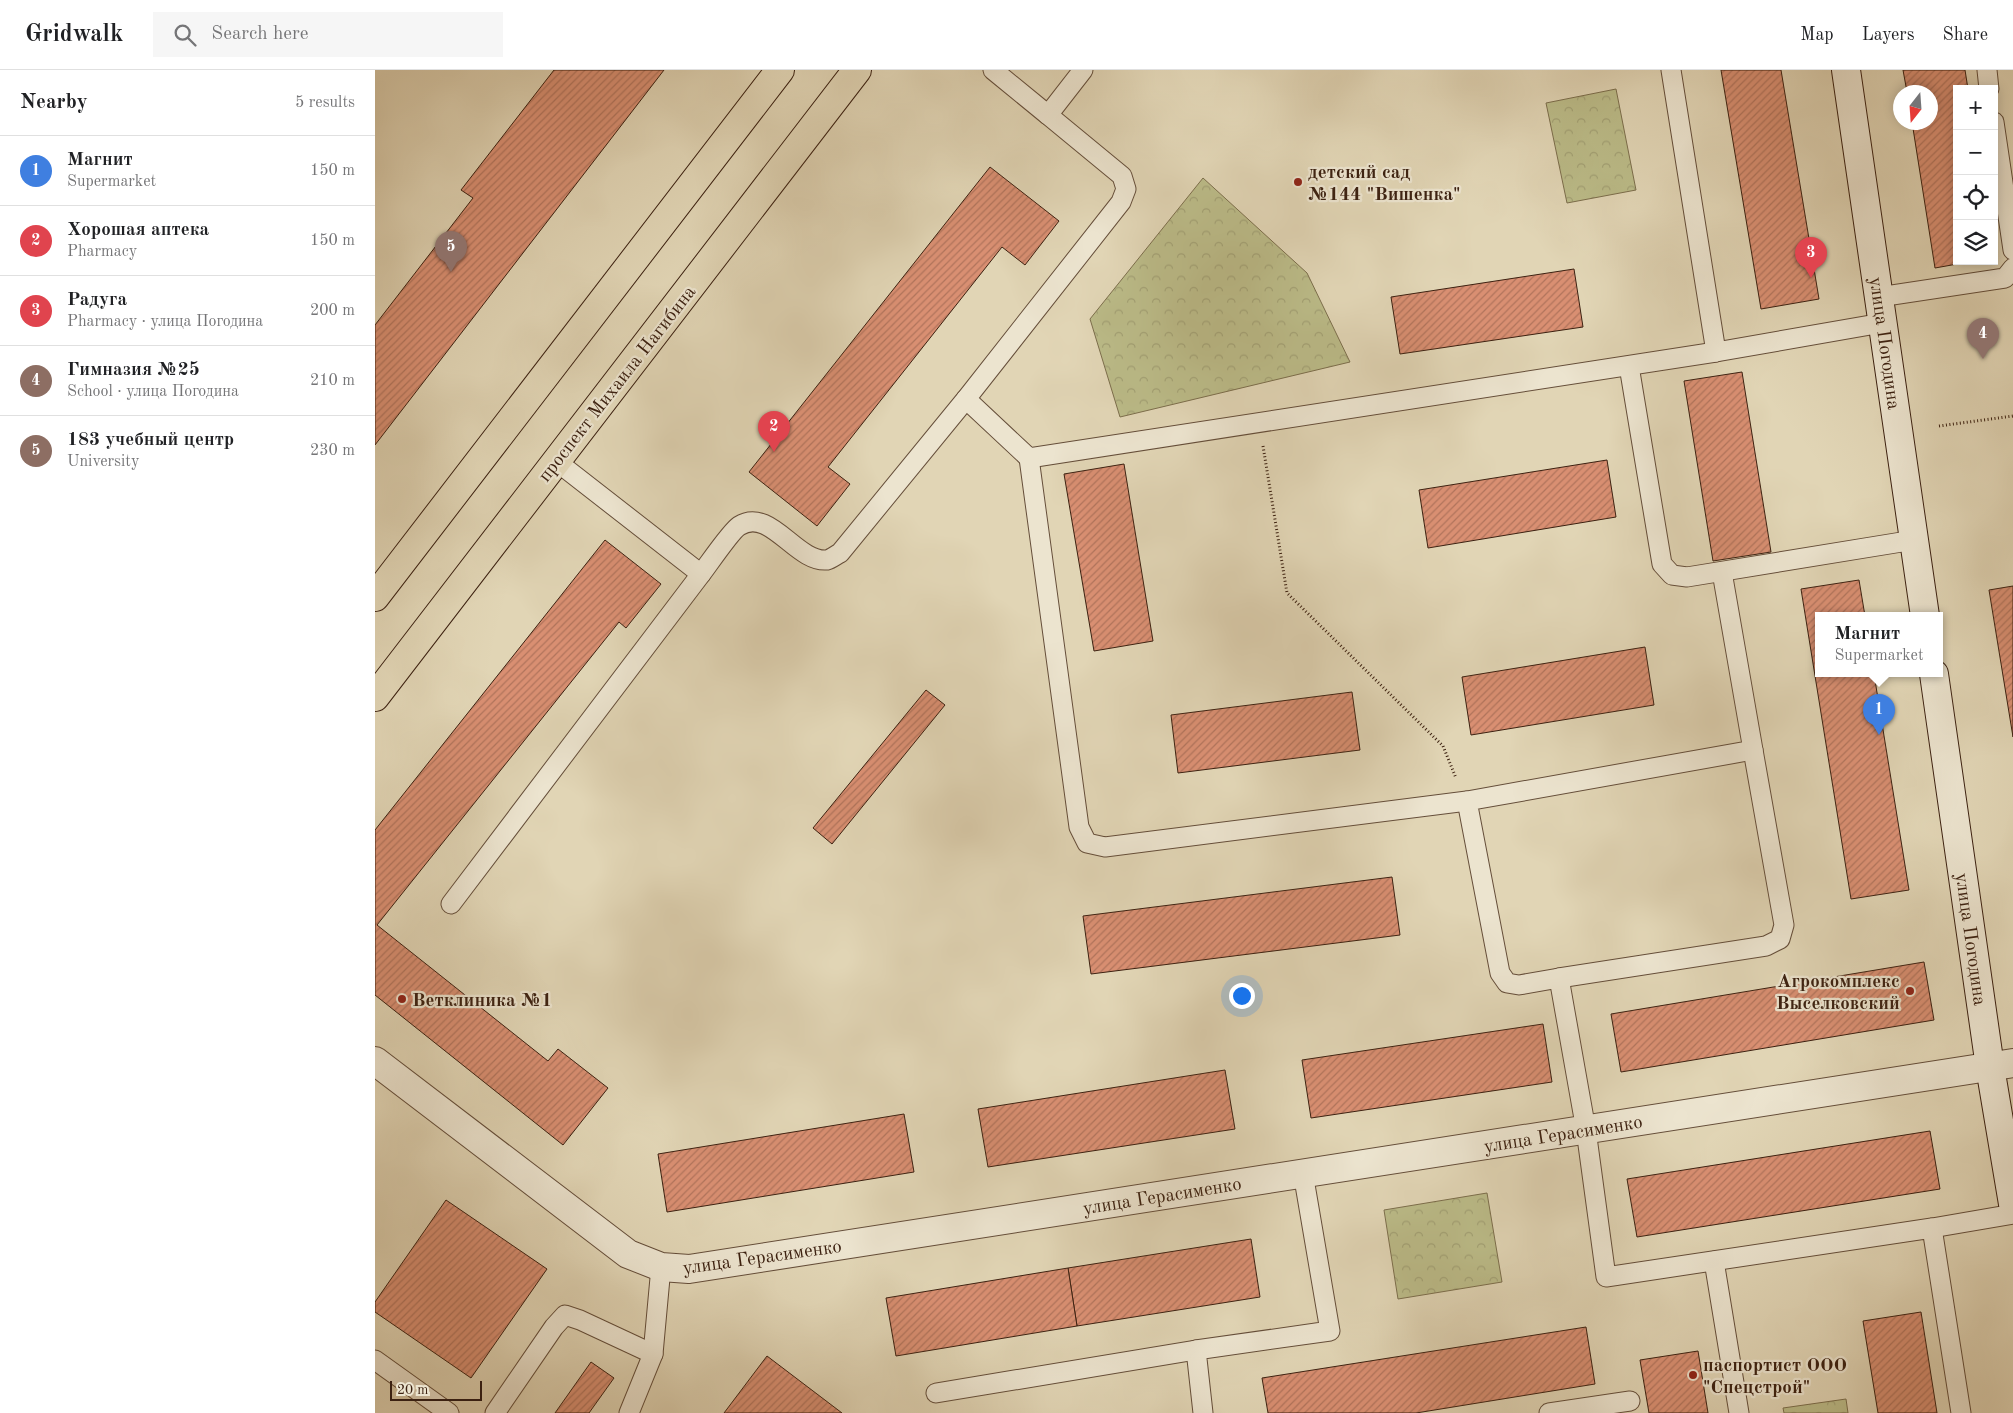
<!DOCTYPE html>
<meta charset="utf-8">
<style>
:root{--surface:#fff;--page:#f6f6f6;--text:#202124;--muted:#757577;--line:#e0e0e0;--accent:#7c3aed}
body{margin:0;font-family:"Old Standard TT",serif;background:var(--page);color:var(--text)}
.controls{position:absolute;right:15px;top:15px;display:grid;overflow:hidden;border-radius:0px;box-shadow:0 2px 12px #0003}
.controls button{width:45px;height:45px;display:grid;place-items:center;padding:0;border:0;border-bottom:1px solid var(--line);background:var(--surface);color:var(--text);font:25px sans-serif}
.compass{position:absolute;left:1518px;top:15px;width:45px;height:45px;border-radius:50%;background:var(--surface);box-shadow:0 2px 12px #0003;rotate:197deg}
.scale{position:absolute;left:15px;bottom:12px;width:92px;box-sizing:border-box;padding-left:5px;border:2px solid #3c2111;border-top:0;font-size:14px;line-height:18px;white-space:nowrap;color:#3c2111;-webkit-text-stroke:4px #ece4cf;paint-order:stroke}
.you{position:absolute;left:866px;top:925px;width:18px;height:18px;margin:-12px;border:4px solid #fff;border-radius:50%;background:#1a73e8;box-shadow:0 0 0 8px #1a73e833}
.badge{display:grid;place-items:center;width:32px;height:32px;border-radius:50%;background:var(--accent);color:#fff;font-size:16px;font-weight:700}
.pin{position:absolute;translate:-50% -41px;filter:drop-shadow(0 1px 2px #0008)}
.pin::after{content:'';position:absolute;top:26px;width:18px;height:15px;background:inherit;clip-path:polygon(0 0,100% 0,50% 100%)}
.popup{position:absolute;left:1440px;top:542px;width:128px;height:65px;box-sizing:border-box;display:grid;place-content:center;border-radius:0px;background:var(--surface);filter:drop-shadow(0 1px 4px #0005);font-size:16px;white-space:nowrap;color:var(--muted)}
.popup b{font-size:19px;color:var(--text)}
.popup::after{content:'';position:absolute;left:50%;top:100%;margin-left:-10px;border:10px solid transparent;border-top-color:var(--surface)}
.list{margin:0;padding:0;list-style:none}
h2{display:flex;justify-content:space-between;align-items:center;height:65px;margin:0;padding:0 20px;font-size:21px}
h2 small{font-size:16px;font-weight:400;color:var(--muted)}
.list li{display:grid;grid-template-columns:32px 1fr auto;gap:15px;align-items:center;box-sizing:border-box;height:70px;padding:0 20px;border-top:1px solid var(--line)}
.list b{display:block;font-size:19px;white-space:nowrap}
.list p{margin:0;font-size:16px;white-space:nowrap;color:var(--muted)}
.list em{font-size:16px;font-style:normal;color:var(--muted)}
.icon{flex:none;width:28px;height:28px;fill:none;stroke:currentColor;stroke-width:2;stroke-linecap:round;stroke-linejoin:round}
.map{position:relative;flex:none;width:1638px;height:1343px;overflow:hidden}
header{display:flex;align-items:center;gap:30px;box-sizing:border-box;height:70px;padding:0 25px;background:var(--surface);border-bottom:1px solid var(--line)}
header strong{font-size:24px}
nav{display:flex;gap:28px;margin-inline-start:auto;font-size:18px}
.search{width:350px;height:45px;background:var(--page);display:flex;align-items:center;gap:12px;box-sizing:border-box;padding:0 18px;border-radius:0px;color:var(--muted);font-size:19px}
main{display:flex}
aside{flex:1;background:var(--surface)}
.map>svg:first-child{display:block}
.forest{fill:url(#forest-crowns);stroke:#7c6e4c}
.building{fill:url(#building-hatch);stroke:#3c2111}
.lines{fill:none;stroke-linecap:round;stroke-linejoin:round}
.lane-casing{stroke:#654e3a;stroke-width:21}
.street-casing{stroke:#654e3a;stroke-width:30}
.secondary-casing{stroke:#3c2111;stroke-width:30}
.primary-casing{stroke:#3c2111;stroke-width:30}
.path{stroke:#3c2111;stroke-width:3;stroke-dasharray:1 2.5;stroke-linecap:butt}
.lane{stroke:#ece4cf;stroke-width:19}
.street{stroke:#ece4cf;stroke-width:28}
.secondary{stroke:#ece4cf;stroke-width:28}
.primary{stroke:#e1d5b5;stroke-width:28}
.poi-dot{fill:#8f2418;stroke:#ece4cf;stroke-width:2}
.labels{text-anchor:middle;stroke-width:4.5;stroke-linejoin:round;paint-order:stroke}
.poi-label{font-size:19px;font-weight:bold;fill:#3c2111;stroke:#ece4cf;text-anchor:start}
.street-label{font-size:19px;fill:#3c2111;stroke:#ece4cf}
</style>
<header>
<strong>Gridwalk</strong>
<div class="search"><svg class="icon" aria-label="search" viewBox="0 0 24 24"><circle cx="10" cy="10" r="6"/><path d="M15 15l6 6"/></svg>Search here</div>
<nav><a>Map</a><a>Layers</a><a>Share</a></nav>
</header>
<main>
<aside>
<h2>Nearby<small>5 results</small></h2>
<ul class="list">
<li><span class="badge" style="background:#3f7fe0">1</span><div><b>Магнит</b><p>Supermarket</p></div><em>150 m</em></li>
<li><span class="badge" style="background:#e0444e">2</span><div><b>Хорошая аптека</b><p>Pharmacy</p></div><em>150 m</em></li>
<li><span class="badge" style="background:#e0444e">3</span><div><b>Радуга</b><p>Pharmacy · улица Погодина</p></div><em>200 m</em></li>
<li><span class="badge" style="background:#8d6e63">4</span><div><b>Гимназия №25</b><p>School · улица Погодина</p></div><em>210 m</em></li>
<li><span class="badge" style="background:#8d6e63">5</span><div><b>183 учебный центр</b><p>University</p></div><em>230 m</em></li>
</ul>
</aside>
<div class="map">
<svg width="1638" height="1343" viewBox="0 0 1638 1343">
<defs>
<pattern id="forest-crowns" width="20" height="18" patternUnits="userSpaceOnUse" patternTransform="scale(1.25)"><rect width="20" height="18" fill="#bb8"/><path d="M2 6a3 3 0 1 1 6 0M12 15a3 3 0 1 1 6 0" fill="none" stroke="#a2a074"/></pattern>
<pattern id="building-hatch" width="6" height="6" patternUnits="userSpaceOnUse" patternTransform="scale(1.25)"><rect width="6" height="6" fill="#d98f72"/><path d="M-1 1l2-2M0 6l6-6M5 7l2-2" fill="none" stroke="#b1745c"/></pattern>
</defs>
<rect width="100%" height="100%" fill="#e1d5b5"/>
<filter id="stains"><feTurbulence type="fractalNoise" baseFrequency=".004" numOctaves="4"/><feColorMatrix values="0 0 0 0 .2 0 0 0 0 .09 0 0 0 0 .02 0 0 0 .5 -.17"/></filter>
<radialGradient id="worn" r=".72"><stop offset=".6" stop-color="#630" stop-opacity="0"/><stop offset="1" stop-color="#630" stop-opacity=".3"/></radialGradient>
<g class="forest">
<polygon points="1241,19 1261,120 1192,133 1171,33"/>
<polygon points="828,108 932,203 975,292 745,347 715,249"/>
<polygon points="1112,1123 1127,1212 1023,1229 1009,1140"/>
<polygon points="1471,1329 1473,1343 1409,1343 1408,1338"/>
</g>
<g class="building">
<polygon points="179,0 289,0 0,375 0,255 98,128 86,120"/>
<polygon points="1346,0 1406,0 1444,229 1386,239"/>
<polygon points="1528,0 1590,0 1593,19 1582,19 1582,191 1599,191 1560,198 1537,52 1556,52 1556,22 1532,22"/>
<polygon points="615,97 684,151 650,195 627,177 453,397 475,414 442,456 374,402"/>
<polygon points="1199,199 1208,257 1025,284 1016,227"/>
<polygon points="1367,302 1396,482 1338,491 1309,311"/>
<polygon points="1232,390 1241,447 1053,478 1044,420"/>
<polygon points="749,394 778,571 719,581 689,404"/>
<polygon points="230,470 286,514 251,558 244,552 2,855 173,991 183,979 233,1018 188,1075 0,925 0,760"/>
<polygon points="1484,510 1490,546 1444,546 1444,604 1499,604 1534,820 1476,829 1426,519"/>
<polygon points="1638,516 1638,667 1614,520"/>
<polygon points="1270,577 1279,635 1096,665 1087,607"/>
<polygon points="551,620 570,635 457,774 438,758"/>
<polygon points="977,622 985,680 803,703 796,645"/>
<polygon points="1017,807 1025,865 716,904 708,846"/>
<polygon points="1549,892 1559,950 1246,1002 1236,944"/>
<polygon points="1168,954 1177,1012 936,1048 927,990"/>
<polygon points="850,1000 860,1059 613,1097 603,1039"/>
<polygon points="529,1044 539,1102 292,1142 283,1084"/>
<polygon points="1555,1061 1565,1119 1262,1167 1252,1109"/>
<polygon points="71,1130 172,1199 96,1308 0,1242 0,1232"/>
<polygon points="876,1169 885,1227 702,1256 693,1198"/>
<polygon points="693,1198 702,1256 521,1286 511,1228"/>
<polygon points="1546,1242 1562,1343 1503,1343 1488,1251"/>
<polygon points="1211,1257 1220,1314 1041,1343 893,1343 887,1308"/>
<polygon points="1323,1281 1333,1343 1274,1343 1265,1290"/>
<polygon points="392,1286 467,1343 349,1343"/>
<polygon points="216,1292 239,1308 214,1343 180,1343"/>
</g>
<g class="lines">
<defs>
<g id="lane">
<polyline points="618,0 673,45 708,0"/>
<polyline points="1296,0 1341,282 1507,253"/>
<polyline points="1612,0 1614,19"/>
<polyline points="673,45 747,106 751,119 746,132 591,329 654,388 1341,282"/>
<polyline points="1619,52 1638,180"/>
<polyline points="1504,227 1630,208 1638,198"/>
<polyline points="1254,296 1287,494 1297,505 1312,507 1539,470"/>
<polyline points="654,388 704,757 712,773 730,777 1092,731"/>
<path d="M181,391L326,504C333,495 356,461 364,456C395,436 421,493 452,490C456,489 461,485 465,483L591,329"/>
<polyline points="1347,502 1378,680 1092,731 1125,903 1132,913 1144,915 1184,908 1211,1060 1231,1207 1557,1158 1586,1343"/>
<polyline points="76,834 326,504"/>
<polyline points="1184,908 1391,876 1405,869 1409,855 1378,680"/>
<polyline points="1557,1158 1638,1144"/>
<polyline points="1339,1191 1364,1343"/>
<polyline points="0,1290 74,1343"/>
<polyline points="561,1323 821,1280"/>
<polyline points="120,1343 179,1257 190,1245 205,1250 278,1284"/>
<polyline points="254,1343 278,1284 286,1197"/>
<polyline points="828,1343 821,1280 955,1261 928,1103"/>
<polyline points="1174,1343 1255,1331"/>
</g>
<polyline id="street" points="0,991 253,1184 286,1197 314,1199 1638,993"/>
<g id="secondary">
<polyline points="1471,0 1550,546"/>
<polyline points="1559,604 1615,997 1638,1134"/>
</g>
<g id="primary">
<polyline points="0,527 405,0"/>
<polyline points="0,627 482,0"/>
</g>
</defs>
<use href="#lane" class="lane-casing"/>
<use href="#street" class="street-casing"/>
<use href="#secondary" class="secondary-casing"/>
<use href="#primary" class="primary-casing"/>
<g class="path">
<polyline points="1564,356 1638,346"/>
<polyline points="888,376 912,523 1068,676 1081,708"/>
</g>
<use href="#lane" class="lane"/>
<use href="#street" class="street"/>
<use href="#secondary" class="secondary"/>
<use href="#primary" class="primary"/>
</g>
<g class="poi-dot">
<circle cx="923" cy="112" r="5"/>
<circle cx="1535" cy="921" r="5"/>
<circle cx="27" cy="929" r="5"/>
<circle cx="1318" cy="1305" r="5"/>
</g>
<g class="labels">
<g class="poi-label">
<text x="933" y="108">детский сад<tspan x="933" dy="22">№144 "Вишенка"</tspan></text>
<text x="1525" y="917" text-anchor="end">Агрокомплекс<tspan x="1525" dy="22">Выселковский</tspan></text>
<text x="37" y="936">Ветклиника №1</text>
<text x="1328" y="1301">паспортист ООО<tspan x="1328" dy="22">"Спецстрой"</tspan></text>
</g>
<g class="street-label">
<text transform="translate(1511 273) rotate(82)" y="7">улица Погодина</text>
<text transform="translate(241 313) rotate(-52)" y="7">проспект Михаила Нагибина</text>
<text transform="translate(1597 869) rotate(82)" y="7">улица Погодина</text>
<text transform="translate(1188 1063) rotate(-9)" y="7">улица Герасименко</text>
<text transform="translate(787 1125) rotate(-9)" y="7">улица Герасименко</text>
<text transform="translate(387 1186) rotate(-8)" y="7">улица Герасименко</text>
</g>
</g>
<rect width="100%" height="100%" filter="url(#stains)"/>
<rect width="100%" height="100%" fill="url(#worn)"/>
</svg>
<div class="controls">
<button>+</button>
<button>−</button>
<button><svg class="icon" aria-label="locate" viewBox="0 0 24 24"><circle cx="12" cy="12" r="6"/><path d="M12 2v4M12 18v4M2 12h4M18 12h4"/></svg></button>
<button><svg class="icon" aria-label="layers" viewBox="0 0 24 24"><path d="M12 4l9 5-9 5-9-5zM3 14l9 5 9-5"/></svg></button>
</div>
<svg class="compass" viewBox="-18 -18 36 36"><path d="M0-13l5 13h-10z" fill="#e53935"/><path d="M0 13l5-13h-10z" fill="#757577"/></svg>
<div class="scale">20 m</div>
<div class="you"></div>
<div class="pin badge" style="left:1504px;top:665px;background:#3f7fe0">1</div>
<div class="popup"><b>Магнит</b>Supermarket</div>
<div class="pin badge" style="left:399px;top:382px;background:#e0444e">2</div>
<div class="pin badge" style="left:1436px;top:208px;background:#e0444e">3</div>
<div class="pin badge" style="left:1608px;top:289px;background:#8d6e63">4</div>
<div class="pin badge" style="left:76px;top:202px;background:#8d6e63">5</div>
</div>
</main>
